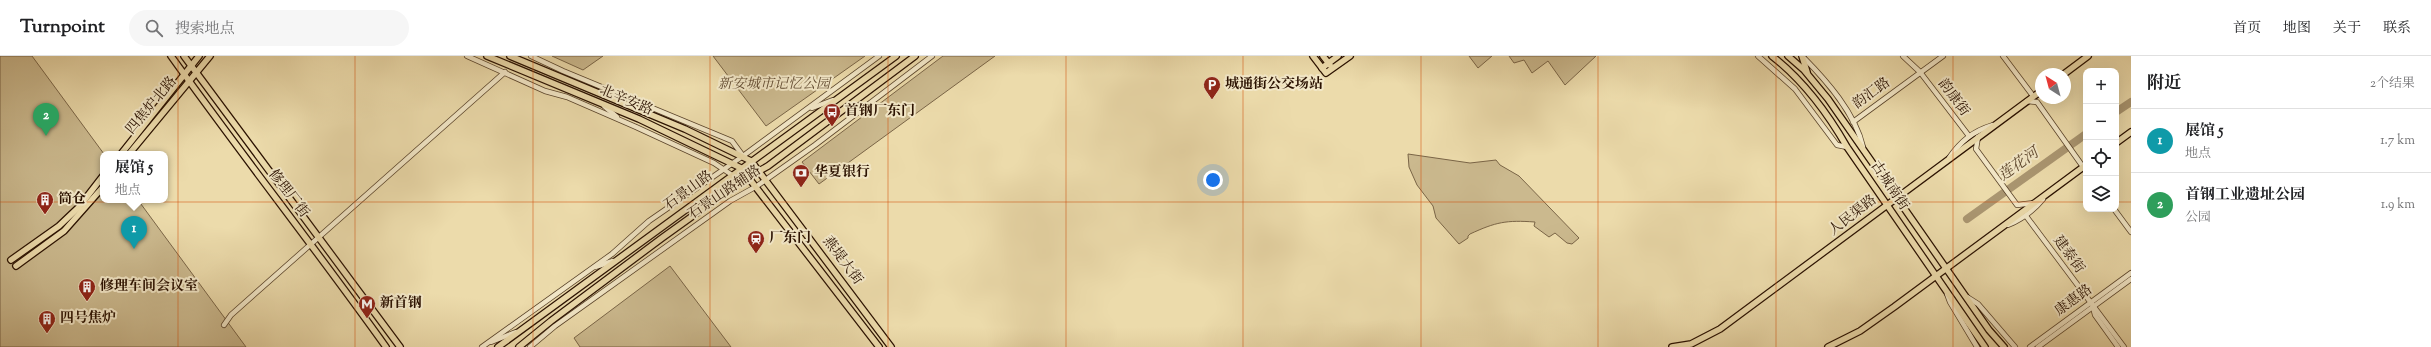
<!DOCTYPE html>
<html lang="zh">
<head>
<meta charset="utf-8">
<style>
	body { margin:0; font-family:"Sorts Mill Goudy","Noto Serif SC",serif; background:#f6f6f6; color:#202124 }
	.controls { position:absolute; right:12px; top:12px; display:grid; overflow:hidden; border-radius:8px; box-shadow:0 4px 16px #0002 }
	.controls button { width:36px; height:36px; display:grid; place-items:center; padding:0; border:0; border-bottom:1px solid #e0e0e0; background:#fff; color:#202124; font:20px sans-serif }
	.compass { position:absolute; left:2035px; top:12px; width:36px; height:36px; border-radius:50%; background:#fff; box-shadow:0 4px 16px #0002; rotate:324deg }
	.you { position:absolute; left:1213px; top:124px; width:14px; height:14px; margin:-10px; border:3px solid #fff; border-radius:50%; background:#1a73e8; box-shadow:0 0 0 6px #1a73e833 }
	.badge { display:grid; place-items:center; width:26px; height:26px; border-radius:50%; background:#8f2418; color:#fff; font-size:13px; font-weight:700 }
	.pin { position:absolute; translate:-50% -33px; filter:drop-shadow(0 1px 2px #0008) }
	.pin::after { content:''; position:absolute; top:21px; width:14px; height:12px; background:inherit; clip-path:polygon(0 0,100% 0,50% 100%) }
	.popup { position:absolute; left:100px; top:95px; width:68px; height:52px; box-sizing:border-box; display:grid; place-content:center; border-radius:8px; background:#fff; filter:drop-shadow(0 1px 3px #0005); font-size:13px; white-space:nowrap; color:#757577 }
	.popup b { font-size:15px; color:#202124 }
	.popup::after { content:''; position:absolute; left:50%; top:100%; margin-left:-8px; border:8px solid transparent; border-top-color:#fff }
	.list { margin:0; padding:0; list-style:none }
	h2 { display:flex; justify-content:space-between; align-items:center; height:52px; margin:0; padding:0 16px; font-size:17px }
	h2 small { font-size:13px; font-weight:400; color:#757577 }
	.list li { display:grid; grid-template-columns:26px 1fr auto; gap:12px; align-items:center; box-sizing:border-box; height:64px; padding:0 16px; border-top:1px solid #e0e0e0 }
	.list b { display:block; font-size:15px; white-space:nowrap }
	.list p { margin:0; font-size:13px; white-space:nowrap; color:#757577 }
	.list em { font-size:13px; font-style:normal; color:#757577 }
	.icon { flex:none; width:22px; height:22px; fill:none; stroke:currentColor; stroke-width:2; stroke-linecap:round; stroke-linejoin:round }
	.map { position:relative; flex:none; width:2131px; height:291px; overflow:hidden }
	header { display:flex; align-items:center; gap:24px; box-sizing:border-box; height:56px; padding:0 20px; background:#fff; border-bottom:1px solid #e0e0e0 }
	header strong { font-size:19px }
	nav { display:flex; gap:22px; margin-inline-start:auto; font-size:14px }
	.search { width:280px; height:36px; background:#f6f6f6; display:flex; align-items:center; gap:10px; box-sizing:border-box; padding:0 14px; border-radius:22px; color:#757577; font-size:15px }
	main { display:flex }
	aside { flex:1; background:#fff }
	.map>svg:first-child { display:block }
	.green { fill:#cbb98e; stroke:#7a6547 }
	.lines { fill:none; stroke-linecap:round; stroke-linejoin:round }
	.river { stroke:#aa9671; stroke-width:8 }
	.minor-casing { stroke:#5a442b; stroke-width:6 }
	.major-casing { stroke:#2a1100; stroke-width:8 }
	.minor { stroke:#f3e8c8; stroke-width:4.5 }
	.major { stroke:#ecdbab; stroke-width:5.5 }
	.grid { fill:none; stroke:#d5520b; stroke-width:1; stroke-opacity:0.55 }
	.labels { text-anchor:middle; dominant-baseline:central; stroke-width:4; stroke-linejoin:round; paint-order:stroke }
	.park-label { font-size:14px; font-style:italic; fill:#624c32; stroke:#f3e8c8 }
	.poi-label { font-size:14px; font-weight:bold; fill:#2a1100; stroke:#f3e8c8; text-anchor:start }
	.street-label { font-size:14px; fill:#2a1100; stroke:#f3e8c8 }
	.water-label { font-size:15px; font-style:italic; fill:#5d462d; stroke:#f3e8c8 }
</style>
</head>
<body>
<header>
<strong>Turnpoint</strong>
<div class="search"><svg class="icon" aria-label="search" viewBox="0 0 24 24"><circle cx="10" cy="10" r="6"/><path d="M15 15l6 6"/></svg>搜索地点</div>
<nav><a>首页</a><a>地图</a><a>关于</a><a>联系</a></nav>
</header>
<main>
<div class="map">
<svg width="2131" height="291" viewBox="0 0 2131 291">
	<rect width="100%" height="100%" fill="#ecdbab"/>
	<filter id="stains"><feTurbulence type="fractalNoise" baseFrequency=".005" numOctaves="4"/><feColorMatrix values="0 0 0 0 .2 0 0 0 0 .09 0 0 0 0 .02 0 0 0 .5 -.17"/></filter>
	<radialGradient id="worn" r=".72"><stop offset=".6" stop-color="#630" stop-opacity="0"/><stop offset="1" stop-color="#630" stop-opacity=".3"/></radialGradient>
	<g class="green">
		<path d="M0 0H32L104 98 103 144H138L246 291H0Z"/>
		<path d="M552 0H603L583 14Z"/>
		<path d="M713 0H865L766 70Z"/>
		<path d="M943 0H995L819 128 802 106Z"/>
		<path d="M1469 0H1492L1478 12Z"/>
		<path d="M1509 0H1596L1565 29 1548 5 1532 17 1524 4 1514 7Z"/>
		<path d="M1408 98 1470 107 1496 104 1500 109 1519 120 1579 182 1572 188 1567 187 1555 177 1549 181 1534 170 1535 166C1506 164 1496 166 1470 178L1468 180V182L1459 188 1436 162 1433 150 1417 129 1409 111Z"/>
		<path d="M670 210 731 291H580L574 282Z"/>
	</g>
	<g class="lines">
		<g class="river">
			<path d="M2116 56 2131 46"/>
			<path d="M1967 163 2086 78"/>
		</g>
		<defs>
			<g id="minor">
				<path d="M467 0 545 35 567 41 636 71 714 107 732 119"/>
				<path d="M531 0 563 15 732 85 743 100"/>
				<path d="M1758 0 1795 33 1837 89 1847 91"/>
				<path d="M1802 0C1827 25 1855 57 1863 91"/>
				<path d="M1903 0 1920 16 1969 80"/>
				<path d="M2003 0 2033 40"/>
				<path d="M2027 45 2037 46 2086 115"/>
				<path d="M604 50 617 61"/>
				<path d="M812 52 833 44"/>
				<path d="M1853 66 1943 0"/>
				<path d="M1978 81 1976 93 2017 149 2034 147"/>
				<path d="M1949 102C1961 85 1973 75 1993 69"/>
				<path d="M2114 153 2131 176"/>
				<path d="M2026 160 2124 291"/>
				<path d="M2008 169C2023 163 2033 155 2043 143"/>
				<path d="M595 211 613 205"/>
				<path d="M1947 238 1950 246 1977 291"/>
				<path d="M1967 241 1978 248 2015 291"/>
				<path d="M2093 251 2095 259 2118 291"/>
				<path d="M224 269 231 259 505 16"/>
				<path d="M491 286 516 276"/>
				<path d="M482 291 612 198 649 165 743 100 879 0"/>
				<path d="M530 291 555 270 730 145 757 130 815 89 932 0"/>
				<path d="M2030 291 2131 217"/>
				<path d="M2038 291 2131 223"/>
			</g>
			<g id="major">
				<path d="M171 0C241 98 316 193 386 291"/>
				<path d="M184 0 400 291"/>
				<path d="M487 0 639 63 741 112 879 291"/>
				<path d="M510 0 685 73 751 105 891 291"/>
				<path d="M1313 0 1326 17 1350 0"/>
				<path d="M1323 0 1330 9"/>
				<path d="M1772 0C1804 25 1827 56 1847 91L1985 291"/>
				<path d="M1788 0 1804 14 1828 43 1989 274 2004 291"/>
				<path d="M1802 0 1807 16"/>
				<path d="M1322 12 1338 0"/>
				<path d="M2064 18 2088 0"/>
				<path d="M2116 87 2131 76"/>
				<path d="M121 98 199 0"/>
				<path d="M129 98 210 0"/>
				<path d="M11 204 59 170 79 151 103 120"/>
				<path d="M16 210 64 175 103 131"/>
				<path d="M498 291 896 0"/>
				<path d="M519 291 551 265 662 182 740 126 768 110 915 0"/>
				<path d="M1672 291 1691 288 1720 273 2041 35"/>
				<path d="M1828 291 1860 275 1894 251 2086 109"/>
			</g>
		</defs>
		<use href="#minor" class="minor-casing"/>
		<use href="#major" class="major-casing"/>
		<use href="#minor" class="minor"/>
		<use href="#major" class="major"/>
	</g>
	<path class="grid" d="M178 0V291M355 0V291M533 0V291M710 0V291M888 0V291M1066 0V291M1243 0V291M1421 0V291M1598 0V291M1776 0V291M1953 0V291M0 146H2086M2116 146H2131"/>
	<defs>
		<symbol id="parking-pin" viewBox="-11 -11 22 30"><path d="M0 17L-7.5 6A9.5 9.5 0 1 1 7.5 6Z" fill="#8f2418" stroke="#f3e8c8"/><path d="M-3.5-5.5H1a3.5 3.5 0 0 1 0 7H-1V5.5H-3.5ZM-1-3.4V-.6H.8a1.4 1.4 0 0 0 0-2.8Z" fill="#fff"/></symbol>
		<symbol id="bus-pin" viewBox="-11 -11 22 30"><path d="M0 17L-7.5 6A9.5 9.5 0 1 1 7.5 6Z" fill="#8f2418" stroke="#f3e8c8"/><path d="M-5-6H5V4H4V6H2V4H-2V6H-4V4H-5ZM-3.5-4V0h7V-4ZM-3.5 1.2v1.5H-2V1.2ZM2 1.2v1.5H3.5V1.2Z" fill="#fff"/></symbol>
		<symbol id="bank-pin" viewBox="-11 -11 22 30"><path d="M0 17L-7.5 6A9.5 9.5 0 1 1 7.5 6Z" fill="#8f2418" stroke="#f3e8c8"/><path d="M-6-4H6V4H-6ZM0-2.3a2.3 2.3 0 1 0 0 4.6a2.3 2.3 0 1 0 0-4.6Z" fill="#fff"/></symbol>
		<symbol id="building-pin" viewBox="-11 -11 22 30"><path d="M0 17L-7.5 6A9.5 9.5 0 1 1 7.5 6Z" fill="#8f2418" stroke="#f3e8c8"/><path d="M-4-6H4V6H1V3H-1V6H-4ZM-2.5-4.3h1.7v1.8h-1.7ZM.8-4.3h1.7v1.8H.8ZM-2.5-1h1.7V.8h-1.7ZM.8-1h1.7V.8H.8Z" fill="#fff"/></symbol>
		<symbol id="station-pin" viewBox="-11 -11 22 30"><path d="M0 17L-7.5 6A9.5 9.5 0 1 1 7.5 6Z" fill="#8f2418" stroke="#f3e8c8"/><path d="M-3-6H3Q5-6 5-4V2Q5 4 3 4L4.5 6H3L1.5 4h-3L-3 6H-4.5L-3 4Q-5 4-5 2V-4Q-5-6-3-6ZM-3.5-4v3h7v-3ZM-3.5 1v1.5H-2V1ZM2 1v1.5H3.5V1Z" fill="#fff"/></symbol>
		<symbol id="metro-pin" viewBox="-11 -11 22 30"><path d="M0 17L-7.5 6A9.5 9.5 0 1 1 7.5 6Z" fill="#8f2418" stroke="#f3e8c8"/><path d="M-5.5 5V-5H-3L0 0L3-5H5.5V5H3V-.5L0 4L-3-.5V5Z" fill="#fff"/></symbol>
	</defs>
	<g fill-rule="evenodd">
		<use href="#parking-pin" x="1202" y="19" width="20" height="27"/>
		<use href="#bus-pin" x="822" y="46" width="20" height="27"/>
		<use href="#bank-pin" x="791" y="107" width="20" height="27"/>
		<use href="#building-pin" x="35" y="134" width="20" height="27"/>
		<use href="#station-pin" x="746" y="173" width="20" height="27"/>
		<use href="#building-pin" x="77" y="221" width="20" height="27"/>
		<use href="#metro-pin" x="357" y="238" width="20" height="27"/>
		<use href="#building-pin" x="37" y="253" width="20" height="27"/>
	</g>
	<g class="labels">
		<g class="park-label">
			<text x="774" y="29">新安城市记忆公园</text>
		</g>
		<g class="poi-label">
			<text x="1225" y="29">城通街公交场站</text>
			<text x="845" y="56">首钢厂东门</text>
			<text x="814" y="117">华夏银行</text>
			<text x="58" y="144">筒仓</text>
			<text x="769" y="183">厂东门</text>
			<text x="100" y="231">修理车间会议室</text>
			<text x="380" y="248">新首钢</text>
			<text x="60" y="263">四号焦炉</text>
		</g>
		<g class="street-label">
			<text transform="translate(1872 38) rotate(-36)">韵汇路</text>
			<text transform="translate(1953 42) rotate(53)">韵康街</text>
			<text transform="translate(626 45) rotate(23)">北辛安路</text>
			<text transform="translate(152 50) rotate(-50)">四焦炉北路</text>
			<text transform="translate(1889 130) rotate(56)">古城南街</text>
			<text transform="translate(689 135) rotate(-36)">石景山路</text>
			<text transform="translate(725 137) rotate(-34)">石景山路辅路</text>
			<text transform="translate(288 138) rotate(52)">修理厂街</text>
			<text transform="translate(1853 160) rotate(-38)">人民渠路</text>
			<text transform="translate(2068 199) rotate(54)">建泰街</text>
			<text transform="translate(842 205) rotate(53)">燕堤大街</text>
			<text transform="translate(2074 245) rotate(-36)">康惠路</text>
		</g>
		<g class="water-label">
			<text transform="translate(2019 109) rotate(-36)">莲花河</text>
		</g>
	</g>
	<rect width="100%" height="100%" filter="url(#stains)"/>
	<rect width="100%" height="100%" fill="url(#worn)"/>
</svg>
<div class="controls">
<button>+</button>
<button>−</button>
<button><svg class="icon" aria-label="locate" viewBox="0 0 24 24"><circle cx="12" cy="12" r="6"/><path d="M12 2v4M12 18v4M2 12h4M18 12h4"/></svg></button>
<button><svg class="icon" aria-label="layers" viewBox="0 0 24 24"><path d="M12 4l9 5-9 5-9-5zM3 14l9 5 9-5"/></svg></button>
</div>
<svg class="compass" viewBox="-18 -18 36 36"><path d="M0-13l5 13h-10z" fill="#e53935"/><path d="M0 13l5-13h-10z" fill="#757577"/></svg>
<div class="you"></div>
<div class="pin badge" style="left:134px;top:193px;background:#0f9aa8">1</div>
<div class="popup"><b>展馆 5</b>地点</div>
<div class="pin badge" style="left:46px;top:80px;background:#2e9e5b">2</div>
</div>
<aside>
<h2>附近<small>2个结果</small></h2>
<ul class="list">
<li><span class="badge" style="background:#0f9aa8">1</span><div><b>展馆 5</b><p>地点</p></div><em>1.7 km</em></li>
<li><span class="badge" style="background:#2e9e5b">2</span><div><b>首钢工业遗址公园</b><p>公园</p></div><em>1.9 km</em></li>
</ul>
</aside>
</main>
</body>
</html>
